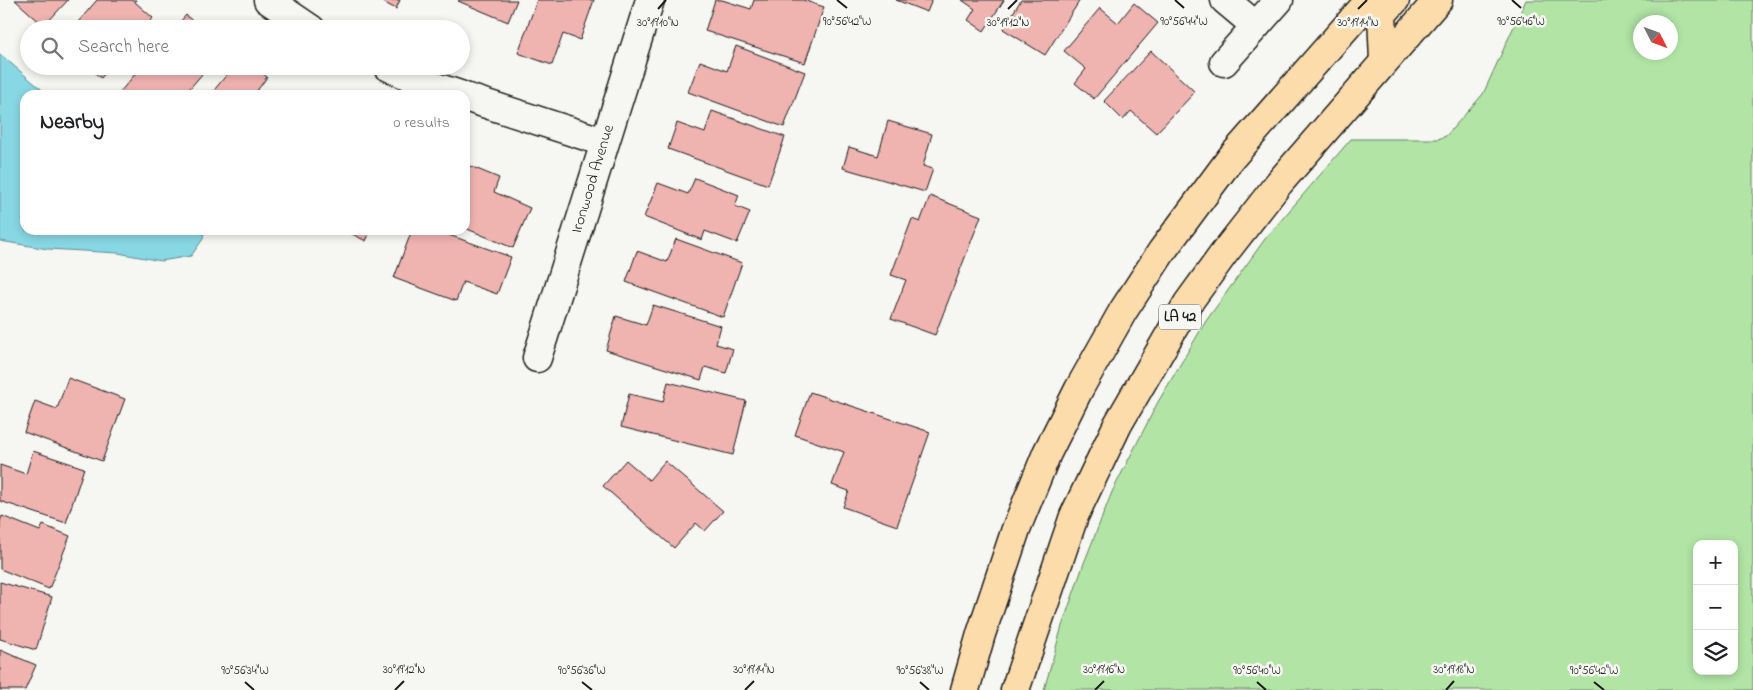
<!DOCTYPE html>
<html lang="en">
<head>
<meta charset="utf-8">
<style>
	body { margin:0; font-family:"Indie Flower",sans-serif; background:#f6f6f6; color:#202124 }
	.controls { position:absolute; right:15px; bottom:15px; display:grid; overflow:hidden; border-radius:10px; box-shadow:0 2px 8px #0003 }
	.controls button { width:45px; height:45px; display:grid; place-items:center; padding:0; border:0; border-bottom:1px solid #e0e0e0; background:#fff; color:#202124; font:25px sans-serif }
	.compass { position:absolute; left:1633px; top:15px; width:45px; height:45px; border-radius:50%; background:#fff; box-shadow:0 2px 8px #0003; rotate:132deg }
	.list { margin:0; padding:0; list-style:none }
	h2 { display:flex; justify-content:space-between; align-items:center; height:65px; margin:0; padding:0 20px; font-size:21px }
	h2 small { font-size:16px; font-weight:400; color:#757577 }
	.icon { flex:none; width:28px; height:28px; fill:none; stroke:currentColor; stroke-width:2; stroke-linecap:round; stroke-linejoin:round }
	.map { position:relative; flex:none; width:1753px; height:690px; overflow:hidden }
	.search { position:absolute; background:#fff; box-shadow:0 2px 8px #0003; left:20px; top:20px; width:450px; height:55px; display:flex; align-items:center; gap:12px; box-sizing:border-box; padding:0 18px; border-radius:28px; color:#757577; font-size:19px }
	.panel { position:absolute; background:#fff; box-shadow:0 2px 8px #0003; left:20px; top:90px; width:450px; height:145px; border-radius:15px }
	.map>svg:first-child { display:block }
	.green { fill:#b1e4a5; stroke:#668060; fill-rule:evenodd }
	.water { fill:#88d7e4; stroke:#5d8c94 }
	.building { fill:#efb3b0; stroke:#1c1c1c }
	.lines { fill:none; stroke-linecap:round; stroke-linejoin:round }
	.minor-casing { stroke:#1c1c1c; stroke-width:31 }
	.primary-casing { stroke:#1c1c1c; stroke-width:31 }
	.minor { stroke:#f6f6f2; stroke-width:28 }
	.primary { stroke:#fddcac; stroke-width:28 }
	.ticks { fill:none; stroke:#1c1c1c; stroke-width:2 }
	.labels { text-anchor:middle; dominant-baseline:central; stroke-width:5; stroke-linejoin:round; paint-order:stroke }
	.shield { fill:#f6f6f2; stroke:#5d5d5c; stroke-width:1 }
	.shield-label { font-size:15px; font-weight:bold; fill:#1c1c1c }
	.street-label { font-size:16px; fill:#1c1c1c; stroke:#f6f6f2 }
	.ticks-label { font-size:12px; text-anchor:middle; fill:#1c1c1c; stroke:#f6f6f2; stroke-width:5; stroke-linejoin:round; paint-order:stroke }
</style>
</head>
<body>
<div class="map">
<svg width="1753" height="690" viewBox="0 0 1753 690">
	<rect width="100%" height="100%" fill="#f6f6f2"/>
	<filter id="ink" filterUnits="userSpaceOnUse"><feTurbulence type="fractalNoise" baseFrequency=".02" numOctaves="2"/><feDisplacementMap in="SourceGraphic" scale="10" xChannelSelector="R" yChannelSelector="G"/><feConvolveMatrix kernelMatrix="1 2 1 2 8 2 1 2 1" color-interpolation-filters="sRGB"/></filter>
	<g filter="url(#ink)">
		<path class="green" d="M1526 0H1753V690H1044L1062 626 1084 563 1112 492 1158 402 1206 321 1265 239 1351 139H1438L1446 136 1483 94ZM1640 22H1670V52H1640ZM1697 544H1734V671H1697Z"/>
		<path class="water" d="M0 54 48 95H25V230H204L203 239 191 256 161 261 118 253 48 249 0 241Z"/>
		<g class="building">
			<path d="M15 0H68L44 26Z"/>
			<path d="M97 0H136L135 2 153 18 144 29H72Z"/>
			<path d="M379 0H400L396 9Z"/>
			<path d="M459 0H517L508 22 458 1Z"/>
			<path d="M537 0H594L580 40 563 34 552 65 518 53Z"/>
			<path d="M715 0H722L751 9 754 0H803L824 7 805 63 705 31Z"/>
			<path d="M896 0H932L927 12Z"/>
			<path d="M962 0H1004L984 31 968 20 975 9Z"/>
			<path d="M1021 0H1080L1045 55 1003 29Z"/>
			<path d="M1134 3 1158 23 1094 99 1075 83 1086 69 1064 51 1100 8 1118 23Z"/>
			<path d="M186 15 201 29H174Z"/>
			<path d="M736 46 805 72 784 127 688 92 700 61 727 71Z"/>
			<path d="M1151 51 1195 92 1156 133 1131 111 1123 120 1104 101Z"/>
			<path d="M87 66H111L101 78Z"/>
			<path d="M142 66H209L184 95H124L120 92Z"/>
			<path d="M234 66H254L267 77 254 95H210Z"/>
			<path d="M712 111 785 137 768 185 668 149 677 123 705 133Z"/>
			<path d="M888 121 932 134 923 166 933 169 925 192 843 168 849 147 878 156Z"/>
			<path d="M465 164 499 178 494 192 530 208 513 248 465 228Z"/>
			<path d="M695 178 739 195 735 206 750 212 737 243 705 231 702 240 644 217 658 183 688 194Z"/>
			<path d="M930 196 981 216 935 335 891 319 906 280 891 275 912 219 920 222Z"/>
			<path d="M344 230H371L366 241Z"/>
			<path d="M412 230H435L511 257 497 294 463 282 456 301 394 278Z"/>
			<path d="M676 239 742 263 723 317 626 282 637 251 667 262Z"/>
			<path d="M653 305 721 326 716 344 733 349 726 373 705 367 701 380 606 350 616 316 646 325Z"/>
			<path d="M68 378 125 399 102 461 24 432 35 401 57 409Z"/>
			<path d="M668 382 746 401 733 455 621 427 629 394 663 402Z"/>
			<path d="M810 392 930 432 897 526 843 507 849 491 832 485 844 452 795 435Z"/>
			<path d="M33 451 84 468 66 523 0 501V465L26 474Z"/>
			<path d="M626 460 649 480 665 461 723 511 705 531 696 523 674 548 603 486Z"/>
			<path d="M2 516 40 531 43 525 70 536 49 589 0 569V522Z"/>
			<path d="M0 582 52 597 36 650 0 639Z"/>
			<path d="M0 650 36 665 25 690H0Z"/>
		</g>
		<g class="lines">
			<defs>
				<g id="minor">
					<path d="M268 0 311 29"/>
					<path d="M1225 0 1256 26"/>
					<path d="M1224 62 1279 0"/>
					<path d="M387 66 424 83 460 95"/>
					<path d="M465 97 604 142"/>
					<path d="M537 358 650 0"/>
				</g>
				<g id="primary">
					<path d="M1384 61 1382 14 1395 0"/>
					<path d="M965 690 981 634 1016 529 1047 453 1079 389 1123 311 1162 251 1231 158 1370 0"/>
					<path d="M1015 690 1074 516 1118 424 1188 303 1225 252 1279 183 1438 0"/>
				</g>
			</defs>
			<use href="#minor" class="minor-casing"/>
			<use href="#primary" class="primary-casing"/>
			<use href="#minor" class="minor"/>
			<use href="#primary" class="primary"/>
		</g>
	</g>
	<path class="ticks" d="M837 0 847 8M1175 0 1184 8M1512 0 1521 8M658 9 666 0M1008 9 1017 0M1358 9 1367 0M245 682 254 690M582 682 592 690M920 682 929 690M1257 682 1266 690M1594 682 1604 690M395 690 404 681M745 690 754 681M1095 690 1104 681M1446 690 1454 681"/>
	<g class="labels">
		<rect class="shield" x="1159" y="304.5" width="42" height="25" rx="4"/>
		<g class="shield-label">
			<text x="1180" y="317">LA 42</text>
		</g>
		<g class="street-label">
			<text transform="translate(593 179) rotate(-73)">Ironwood Avenue</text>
		</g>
	</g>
	<g class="ticks-label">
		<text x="1521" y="25">90°56'46"W</text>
		<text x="847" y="25">90°56'42"W</text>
		<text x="1184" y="25">90°56'44"W</text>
		<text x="1358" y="26">30°19'14"N</text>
		<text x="658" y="26">30°19'10"N</text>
		<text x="1008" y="26">30°19'12"N</text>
		<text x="404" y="673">30°19'12"N</text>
		<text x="754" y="673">30°19'14"N</text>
		<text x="1104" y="673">30°19'16"N</text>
		<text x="1454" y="673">30°19'18"N</text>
		<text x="245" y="674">90°56'34"W</text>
		<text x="582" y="674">90°56'36"W</text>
		<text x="920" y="674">90°56'38"W</text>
		<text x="1257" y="674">90°56'40"W</text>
		<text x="1594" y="674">90°56'42"W</text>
	</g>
</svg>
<div class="controls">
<button>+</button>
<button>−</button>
<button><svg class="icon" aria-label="layers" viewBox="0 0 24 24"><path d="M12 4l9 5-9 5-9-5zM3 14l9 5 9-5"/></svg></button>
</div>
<svg class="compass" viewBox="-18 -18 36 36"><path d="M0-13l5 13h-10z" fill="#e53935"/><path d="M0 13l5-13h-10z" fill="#757577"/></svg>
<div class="search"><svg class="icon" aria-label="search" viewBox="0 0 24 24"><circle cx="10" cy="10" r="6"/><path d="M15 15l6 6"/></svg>Search here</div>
<section class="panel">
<h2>Nearby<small>0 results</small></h2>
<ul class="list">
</ul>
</section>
</div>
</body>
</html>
